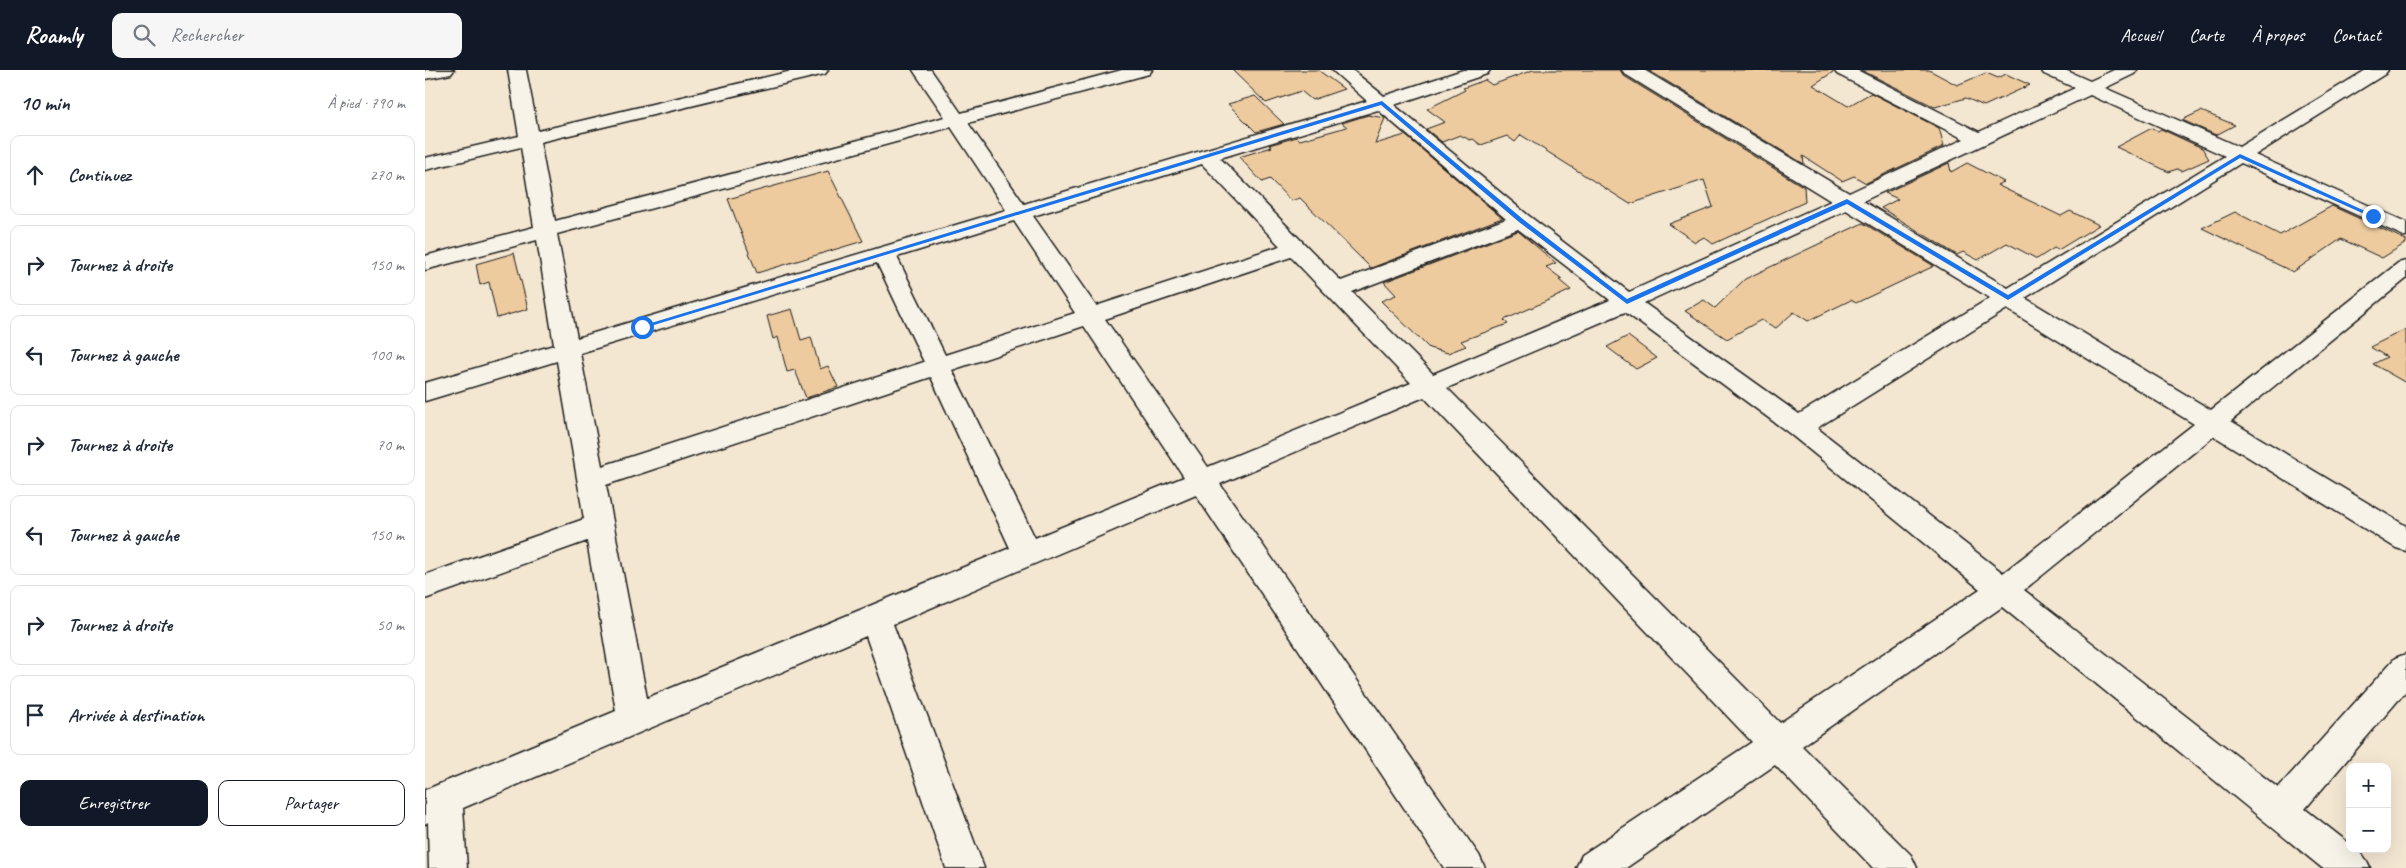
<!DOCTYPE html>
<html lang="fr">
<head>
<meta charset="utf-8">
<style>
	body { margin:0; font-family:Caveat,sans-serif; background:#f6f6f7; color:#1f2937 }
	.controls { position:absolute; right:15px; bottom:15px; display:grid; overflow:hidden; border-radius:10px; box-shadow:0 5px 20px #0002 }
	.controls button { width:45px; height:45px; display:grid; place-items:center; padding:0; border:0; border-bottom:1px solid #e0e1e3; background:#fff; color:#1f2937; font:25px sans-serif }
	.stop { position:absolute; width:15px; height:15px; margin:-11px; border:4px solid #1a73e8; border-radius:50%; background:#fff }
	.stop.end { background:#1a73e8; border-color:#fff; box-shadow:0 1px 5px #0008 }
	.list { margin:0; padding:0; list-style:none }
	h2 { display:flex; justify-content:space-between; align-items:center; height:65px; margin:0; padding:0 20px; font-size:21px }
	h2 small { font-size:16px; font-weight:400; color:#747a83 }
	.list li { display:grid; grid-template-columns:32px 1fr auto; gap:15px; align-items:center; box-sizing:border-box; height:80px; margin:0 10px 10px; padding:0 10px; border:1px solid #e0e1e3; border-radius:10px }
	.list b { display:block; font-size:19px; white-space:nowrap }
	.list em { font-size:16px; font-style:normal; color:#747a83 }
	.actions { display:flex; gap:10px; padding:15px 20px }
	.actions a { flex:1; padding:11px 0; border:1px solid #111827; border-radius:10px; text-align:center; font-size:18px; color:#111827 }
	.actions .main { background:#111827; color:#fff }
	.icon { flex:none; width:28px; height:28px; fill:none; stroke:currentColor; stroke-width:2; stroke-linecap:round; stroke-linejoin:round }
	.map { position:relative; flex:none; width:1981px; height:798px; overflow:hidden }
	header { display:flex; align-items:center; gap:30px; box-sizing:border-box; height:70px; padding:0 25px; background:#111827; color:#fff }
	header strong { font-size:24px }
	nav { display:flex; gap:28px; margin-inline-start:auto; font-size:18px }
	.search { width:350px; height:45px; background:#f6f6f7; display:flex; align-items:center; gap:12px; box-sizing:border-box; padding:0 18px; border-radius:10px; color:#747a83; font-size:19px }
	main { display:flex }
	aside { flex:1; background:#fff }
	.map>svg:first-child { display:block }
	.building { fill:#eecb9f; stroke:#1c1c1c }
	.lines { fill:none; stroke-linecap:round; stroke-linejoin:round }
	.minor-casing { stroke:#1c1c1c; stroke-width:3 }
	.minor { fill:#f7f3e8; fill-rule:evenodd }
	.route { fill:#1a73e8 }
</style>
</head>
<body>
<header>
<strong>Roamly</strong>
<div class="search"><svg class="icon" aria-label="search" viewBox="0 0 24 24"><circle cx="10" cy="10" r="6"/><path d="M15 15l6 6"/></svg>Rechercher</div>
<nav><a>Accueil</a><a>Carte</a><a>À propos</a><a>Contact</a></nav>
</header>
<main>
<aside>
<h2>10 min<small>À pied · 790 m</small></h2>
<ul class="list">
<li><svg class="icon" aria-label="ahead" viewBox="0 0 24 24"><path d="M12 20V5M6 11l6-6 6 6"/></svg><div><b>Continuez</b></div><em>270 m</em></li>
<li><svg class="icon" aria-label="right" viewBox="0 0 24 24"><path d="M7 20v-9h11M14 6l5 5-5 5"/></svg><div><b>Tournez à droite</b></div><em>150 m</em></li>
<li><svg class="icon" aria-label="left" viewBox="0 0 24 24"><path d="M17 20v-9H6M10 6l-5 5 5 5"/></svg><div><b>Tournez à gauche</b></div><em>100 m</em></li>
<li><svg class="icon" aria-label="right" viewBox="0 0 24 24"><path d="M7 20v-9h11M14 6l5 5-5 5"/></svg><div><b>Tournez à droite</b></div><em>70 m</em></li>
<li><svg class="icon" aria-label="left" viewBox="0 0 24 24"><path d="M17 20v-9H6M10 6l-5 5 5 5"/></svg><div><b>Tournez à gauche</b></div><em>150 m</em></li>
<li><svg class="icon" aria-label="right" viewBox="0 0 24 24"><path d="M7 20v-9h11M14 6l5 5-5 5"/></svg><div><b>Tournez à droite</b></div><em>50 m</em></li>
<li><svg class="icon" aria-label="arrive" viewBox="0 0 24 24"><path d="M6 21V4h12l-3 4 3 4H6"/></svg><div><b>Arrivée à destination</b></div></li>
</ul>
<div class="actions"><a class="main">Enregistrer</a><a>Partager</a></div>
</aside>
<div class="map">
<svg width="1981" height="798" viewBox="0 0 1981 798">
	<rect width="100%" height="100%" fill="#f4e7d2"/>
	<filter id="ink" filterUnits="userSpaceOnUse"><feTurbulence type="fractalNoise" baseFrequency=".02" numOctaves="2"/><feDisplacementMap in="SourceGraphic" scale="10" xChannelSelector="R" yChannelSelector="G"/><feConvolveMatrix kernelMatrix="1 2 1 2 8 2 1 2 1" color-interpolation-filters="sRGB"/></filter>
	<g filter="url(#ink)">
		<g class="building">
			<path d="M807 0H893L919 19 887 30 876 21 841 33Z"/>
			<path d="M1108 0H1195L1199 6 1379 117 1380 132 1288 174 1279 167 1270 172 1244 154 1288 137 1279 110 1205 134 1096 65 1090 72 1082 66 1056 75 1048 69 1045 70 1035 65 1017 72 1001 59 1020 52 1002 39 1040 20 1038 18 1060 10 1067 15Z"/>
			<path d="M1223 0H1407L1408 2 1388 15 1423 36 1446 23 1514 58 1519 76 1441 113 1429 106 1417 111 1378 86 1379 94Z"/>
			<path d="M1436 0H1504L1532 15 1561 3 1573 8 1581 4 1605 15 1559 36 1541 28 1510 37Z"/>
			<path d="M830 26 859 54 831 62 803 34Z"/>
			<path d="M1776 41 1810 55 1791 65 1757 50Z"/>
			<path d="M943 45 960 48 950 74 980 65 1077 148 946 198 875 128 866 131 845 109 837 112 814 87 847 77 844 75 872 67 875 70 922 57 917 53Z"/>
			<path d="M1727 58 1733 61 1736 59 1777 78 1784 89 1757 101 1752 99 1744 102 1691 77Z"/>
			<path d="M1524 93 1526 102 1542 93 1579 112 1572 115 1636 146 1645 141 1674 155 1633 180 1629 178 1612 189 1582 173 1553 190 1538 182 1532 185 1456 138 1473 129 1460 123Z"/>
			<path d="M403 101 438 171 332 203 303 129Z"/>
			<path d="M1907 136 1981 170V173L1957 188 1916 169 1868 202 1777 158 1810 142 1855 165Z"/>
			<path d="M1438 153 1509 196 1431 233 1426 230 1383 251 1369 242 1351 258 1336 250 1302 269 1260 241 1279 230 1290 238 1320 209Z"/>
			<path d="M1093 161 1131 193 1121 197 1137 209 1134 210 1146 220 1079 250 1083 254 1036 271 1041 276 1023 283 1004 278 956 231 971 225 959 212Z"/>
			<path d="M89 183 103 239 72 248 64 212 55 215 51 194Z"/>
			<path d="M367 239 376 270 386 267 395 299 403 296 413 317 381 328 370 300 362 302 353 267 348 269 342 246Z"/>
			<path d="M1981 259V313L1948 294 1962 287 1945 277Z"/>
			<path d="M1203 266 1232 288 1211 299 1182 277Z"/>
		</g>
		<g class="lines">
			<defs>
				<g id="minor">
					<path d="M0 0H29L26 4 0 9Z"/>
					<path d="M83 0H101L113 61 371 0H403L400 4 115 72 130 151 520 47 488 0H506L536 43 697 0H727L724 4 543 53 599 134 942 31 907 0H927L959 26 1038 0H1065L1062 4 969 35 1104 146 1204 222 1406 131 1200 4 1197 0H1219L1424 123 1539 69 1412 4 1409 0H1432L1554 62 1650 18 1619 4 1616 0H1640L1665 11 1689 0H1712L1709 4 1680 18 1814 77 1941 0H1963L1960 4 1830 85 1981 152V167L1816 93 1600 228 1786 340 1973 193 1981 191V209L1806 351 1981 456V481L1971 478 1789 366 1599 520 1853 718 1970 588 1981 584V621L1880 739 1925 774V779C1937 779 1940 788 1945 798H1897L1577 537 1377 676 1486 785 1492 798H1448L1350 695 1201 798H1151L1157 785 1327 672 999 327 795 414 1054 785 1060 798H1019L771 425 468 554 559 798H521L441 566 38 738 42 798H4L3 752 0 754V720L191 641 162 471 0 529V505L159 449 132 291 0 331V313L129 275 112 170 0 200V186L109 157 96 77 0 100V88L94 66ZM1665 25 1800 86 1583 218 1438 131ZM953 40 1081 149 916 211 795 88ZM526 57 581 140 152 268 132 164ZM777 94 855 176 671 236 608 146ZM1421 140 1565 228 1374 344 1219 233ZM589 151 650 243 520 285 472 187ZM1093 159 1185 230 1008 304 927 222ZM866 187 986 313 783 397 680 249ZM452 193 499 292 177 396 155 283ZM1582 239 1769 354 1578 503 1392 358ZM1200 242 1364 363 1555 519 1355 653 1022 318ZM659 256 759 407 610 468 527 300ZM506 307 585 478 222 628 181 415Z"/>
				</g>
			</defs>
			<use href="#minor" class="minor-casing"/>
			<use href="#minor" class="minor"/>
		</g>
	</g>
	<path class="route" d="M957 31 1099 150 1202 229 1422 129 1583 225 1815 84 1951 146 1946 147 1815 88 1583 230 1422 134 1202 234 1094 152 956 35 219 258 213 257Z"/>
</svg>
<div class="controls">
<button>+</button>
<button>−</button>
</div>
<div class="stop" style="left:217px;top:257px"></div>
<div class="stop end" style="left:1948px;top:146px"></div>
</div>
</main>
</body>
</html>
